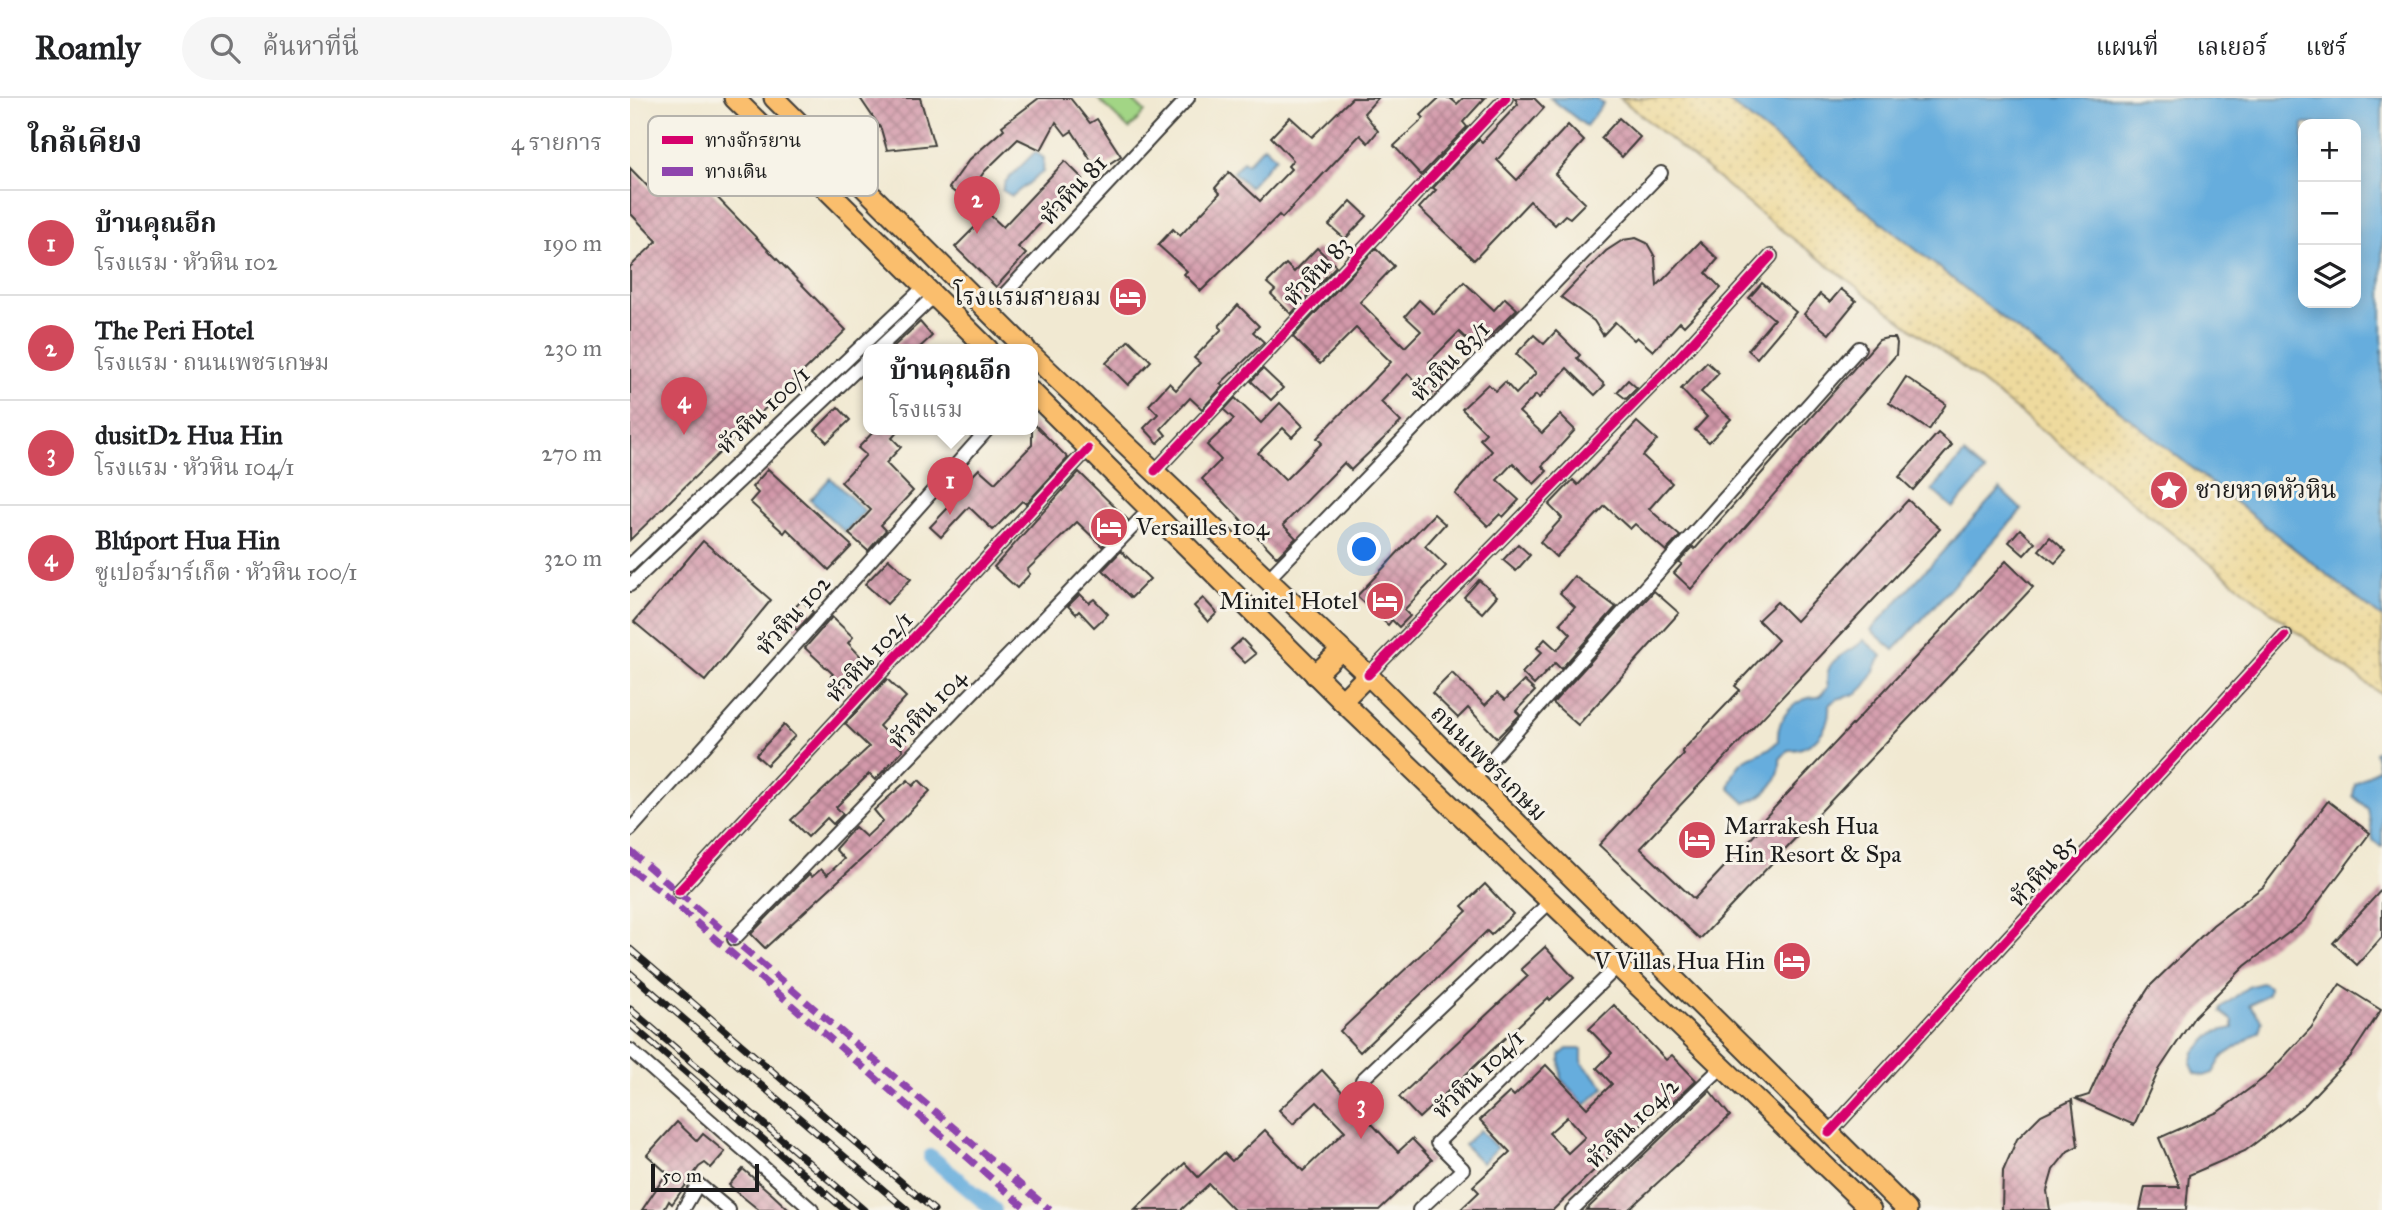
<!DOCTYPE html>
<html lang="th">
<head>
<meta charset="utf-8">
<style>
	body { margin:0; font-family:"IM FELL Great Primer","Noto Serif Thai",serif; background:#f6f6f6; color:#202124 }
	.controls { position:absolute; right:21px; top:21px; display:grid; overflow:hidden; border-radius:14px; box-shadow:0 4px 18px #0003 }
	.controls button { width:63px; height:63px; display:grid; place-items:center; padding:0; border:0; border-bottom:2px solid #e0e0e0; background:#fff; color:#202124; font:35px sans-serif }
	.scale { position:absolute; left:21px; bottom:18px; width:108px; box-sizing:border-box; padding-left:7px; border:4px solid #1c1c1c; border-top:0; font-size:19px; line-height:24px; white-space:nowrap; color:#1c1c1c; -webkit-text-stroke:5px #f7f3e8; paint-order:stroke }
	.you { position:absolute; left:735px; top:452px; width:24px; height:24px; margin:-18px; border:5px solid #fff; border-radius:50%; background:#1a73e8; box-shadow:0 0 0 10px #1a73e833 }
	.badge { display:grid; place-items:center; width:46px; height:46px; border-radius:50%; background:#d1495b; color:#fff; font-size:23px; font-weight:700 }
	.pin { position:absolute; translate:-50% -58px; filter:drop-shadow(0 2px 4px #0008) }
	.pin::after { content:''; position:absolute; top:37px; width:24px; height:21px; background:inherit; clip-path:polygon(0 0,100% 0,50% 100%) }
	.popup { position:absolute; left:233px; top:246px; width:175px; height:91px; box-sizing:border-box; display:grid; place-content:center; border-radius:14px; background:#fff; filter:drop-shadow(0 2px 5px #0005); font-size:23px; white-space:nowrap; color:#757577 }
	.popup b { font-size:26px; color:#202124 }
	.popup::after { content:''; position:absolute; left:50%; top:100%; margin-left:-14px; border:14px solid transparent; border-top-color:#fff }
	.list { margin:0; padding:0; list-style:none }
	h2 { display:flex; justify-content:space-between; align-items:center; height:91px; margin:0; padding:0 28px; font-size:30px }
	h2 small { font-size:23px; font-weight:400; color:#757577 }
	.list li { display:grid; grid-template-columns:46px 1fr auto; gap:21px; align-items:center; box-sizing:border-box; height:105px; padding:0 28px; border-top:2px solid #e0e0e0 }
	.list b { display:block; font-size:26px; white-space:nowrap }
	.list p { margin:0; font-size:23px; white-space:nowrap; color:#757577 }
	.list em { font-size:23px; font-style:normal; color:#757577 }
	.icon { flex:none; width:38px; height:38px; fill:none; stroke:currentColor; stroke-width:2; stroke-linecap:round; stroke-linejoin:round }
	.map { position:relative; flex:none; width:1752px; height:1112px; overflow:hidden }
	header { display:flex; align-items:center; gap:42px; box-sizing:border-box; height:98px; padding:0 35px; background:#fff; border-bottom:2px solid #e0e0e0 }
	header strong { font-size:33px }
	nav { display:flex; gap:38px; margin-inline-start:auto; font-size:24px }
	.search { width:490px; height:63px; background:#f6f6f6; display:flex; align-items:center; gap:18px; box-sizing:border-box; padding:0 24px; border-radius:38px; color:#757577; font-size:26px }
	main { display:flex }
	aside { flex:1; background:#fff }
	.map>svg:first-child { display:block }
	.sand { fill:url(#sand-dots); stroke:#857b5d; stroke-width:2 }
	.green { fill:#a2d585; stroke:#5f7850; stroke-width:2 }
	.water { fill:#66addd; stroke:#41647c; stroke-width:2; fill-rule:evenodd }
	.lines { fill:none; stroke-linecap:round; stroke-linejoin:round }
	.canal { stroke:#66addd; stroke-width:16 }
	.building { fill:url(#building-cross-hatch); fill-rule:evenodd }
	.minor-casing { stroke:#3c3b37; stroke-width:16 }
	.primary-casing { stroke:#3c3b37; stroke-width:23 }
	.minor { stroke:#fff; stroke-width:12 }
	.primary { stroke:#fabe6d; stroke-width:19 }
	.rail-casing { stroke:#1c1c1c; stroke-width:7 }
	.rail { stroke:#f7f3e8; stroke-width:4.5; stroke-dasharray:13; stroke-linecap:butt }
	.quiet { stroke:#8e44ad; stroke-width:7; stroke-dasharray:14 7; stroke-linecap:butt }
	.cycleway-casing { stroke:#f7f3e8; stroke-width:13 }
	.cycleway { stroke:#d6006c; stroke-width:9 }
	.labels { text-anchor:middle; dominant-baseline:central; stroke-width:6; stroke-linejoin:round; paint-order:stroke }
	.street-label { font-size:24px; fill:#1c1c1c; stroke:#f7f3e8 }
	.poi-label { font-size:24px; fill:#1c1c1c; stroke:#f7f3e8; text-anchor:end }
	.key { fill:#f7f3e8; stroke:#b5b2ab; stroke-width:2 }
	.key-label { font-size:19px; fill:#1c1c1c }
</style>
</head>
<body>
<header>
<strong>Roamly</strong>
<div class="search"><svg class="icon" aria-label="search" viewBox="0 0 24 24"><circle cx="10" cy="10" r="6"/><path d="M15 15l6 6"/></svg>ค้นหาที่นี่</div>
<nav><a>แผนที่</a><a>เลเยอร์</a><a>แชร์</a></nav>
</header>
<main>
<aside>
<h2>ใกล้เคียง<small>4 รายการ</small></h2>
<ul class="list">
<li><span class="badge">1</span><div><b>บ้านคุณอีก</b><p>โรงแรม · หัวหิน 102</p></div><em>190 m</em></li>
<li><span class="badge">2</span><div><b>The Peri Hotel</b><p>โรงแรม · ถนนเพชรเกษม</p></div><em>230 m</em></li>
<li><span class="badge">3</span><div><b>dusitD2 Hua Hin</b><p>โรงแรม · หัวหิน 104/1</p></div><em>270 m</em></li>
<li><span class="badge">4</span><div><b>Blúport Hua Hin</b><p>ซูเปอร์มาร์เก็ต · หัวหิน 100/1</p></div><em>320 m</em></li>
</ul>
</aside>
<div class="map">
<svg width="1752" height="1112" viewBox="0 0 1752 1112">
	<defs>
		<pattern id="sand-dots" width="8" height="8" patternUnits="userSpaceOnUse" patternTransform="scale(1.75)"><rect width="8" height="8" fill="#eeda9e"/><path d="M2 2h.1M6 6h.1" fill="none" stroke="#ccba88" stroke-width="1.8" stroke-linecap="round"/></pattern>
		<pattern id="building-cross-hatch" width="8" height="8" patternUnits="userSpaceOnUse" patternTransform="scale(1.75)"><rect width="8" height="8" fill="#d399aa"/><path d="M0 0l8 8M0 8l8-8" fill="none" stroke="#aa7c8a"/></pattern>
	</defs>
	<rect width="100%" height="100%" fill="#f7f3e8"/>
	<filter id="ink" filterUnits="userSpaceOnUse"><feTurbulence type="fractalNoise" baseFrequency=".0143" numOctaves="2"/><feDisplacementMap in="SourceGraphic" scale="14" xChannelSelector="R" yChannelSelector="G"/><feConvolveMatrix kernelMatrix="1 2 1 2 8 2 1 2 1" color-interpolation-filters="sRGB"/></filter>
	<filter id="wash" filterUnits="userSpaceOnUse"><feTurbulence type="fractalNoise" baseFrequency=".00686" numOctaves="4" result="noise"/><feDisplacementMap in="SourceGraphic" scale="28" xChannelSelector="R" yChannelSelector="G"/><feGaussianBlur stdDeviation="1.57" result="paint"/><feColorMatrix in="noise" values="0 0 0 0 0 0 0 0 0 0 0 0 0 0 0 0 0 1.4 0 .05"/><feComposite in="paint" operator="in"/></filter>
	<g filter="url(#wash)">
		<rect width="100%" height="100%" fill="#f1e9d2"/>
		<path class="sand" d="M990 0H1094L1752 520V597L1658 527 1326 264 1141 124Z"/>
		<path class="green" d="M467 0H500L515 14 499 31Z"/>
		<g class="water">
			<path d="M920 0H965L973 6 956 28Z"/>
			<path d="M1094 0H1752V520ZM1673 26H1726V205H1673Z"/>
			<path d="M634 48 646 59 619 89 603 74 613 63 617 66Z"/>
			<path d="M405 54 414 60 413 74 382 98 372 92 375 84Z"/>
			<path d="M1334 356 1355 374 1323 410 1302 392Z"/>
			<path d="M200 380 235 413 215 434 180 402Z"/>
			<path d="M1370 391 1392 412 1264 552 1241 532Z"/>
			<path d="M1234 542 1252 558C1243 569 1243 583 1230 593 1218 602 1210 596 1199 607 1201 631 1182 653 1158 652L1150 661C1152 683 1135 699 1115 705L1099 690C1109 649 1129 664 1148 643 1146 619 1166 598 1189 599L1198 589C1192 557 1219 558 1234 542Z"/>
			<path d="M1752 649V749H1751L1743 742 1738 711 1723 698 1725 686 1749 670 1745 654Z"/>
			<path d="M1632 885 1639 889 1638 896 1620 907 1632 923 1629 934 1593 958 1583 975 1574 978 1565 975 1561 966 1564 954 1585 934 1603 930V923L1591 914 1592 909 1618 889Z"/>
			<path d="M937 951H952V965L975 989 955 1007 931 981 930 957Z"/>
			<path d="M850 1032 867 1050 852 1065 834 1047Z"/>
		</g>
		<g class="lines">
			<path class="canal" d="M301 1059 364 1112"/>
		</g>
		<g id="blocks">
			<g class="building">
				<path d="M230 0H290L304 47 257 52 251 31Z"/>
				<path d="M409 0H440L460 25 467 21 491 58 468 73 442 33 436 37 426 24 411 52 388 41 354 74 335 102 319 90 339 62 374 31 372 28Z"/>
				<path d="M722 0H748L734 15 748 33 738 45 730 37 652 120 649 117 571 193 554 176 557 173 528 147 543 131 550 138 590 95 585 90 599 74 630 103 661 71 658 68 663 62 641 39 660 19 682 39Z"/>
				<path d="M809 0H820L827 6 833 0H855L833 24 837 29 791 77 764 48 794 20 791 17Z"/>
				<path d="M885 0H904L914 10 867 62 887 82 938 27 954 43 925 76 955 105 940 120 935 117 925 127 900 103 844 162 789 110 806 92 803 90 849 41 852 44 888 6Z"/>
				<path d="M989 20 1010 39 992 59 971 40Z"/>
				<path d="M75 50 97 72 78 90 216 232 0 442V169L27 143 0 115V70L26 97Z"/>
				<path d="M435 63 453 81 388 149 396 156 366 189 325 149 349 125 336 112 345 103 373 129Z"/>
				<path d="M721 103 737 118 715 141 699 127Z"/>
				<path d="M1006 140 1017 145 1025 159 1027 188 1070 144 1088 161 1076 175 1091 190 1054 228 1050 224 1023 253 1007 239 1004 242 985 224 973 237 964 223 931 199 976 153 993 142Z"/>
				<path d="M687 150 706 168 661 216 641 196 645 192 637 185 656 166 664 174Z"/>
				<path d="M746 150 764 168 730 204 775 249 791 233 775 218 789 202 804 216 834 184 864 212 875 200 887 211 847 251 829 234 799 264 817 281 800 298 778 276 751 304 771 324 721 372 714 365 653 427 666 440 647 459 572 381 591 362 577 347 604 321 594 312 605 300 631 325 650 305 673 328 662 339 653 330 628 355 655 382 692 345 687 340 761 264 726 230 690 266 663 239Z"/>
				<path d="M1132 185 1166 214 1127 260 1118 252 1144 221 1119 200Z"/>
				<path d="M1211 191 1226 203 1199 236 1174 216 1190 196 1200 204Z"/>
				<path d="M608 207 629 228 623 234 634 244 590 286 593 288 572 311 560 300 531 331 536 337 528 345 514 330 528 316 519 307 539 285 546 292 570 265 564 260 592 231 589 228Z"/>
				<path d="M290 224 302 238 288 251H261Z"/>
				<path d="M926 233 950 257 947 260 975 287 965 297 937 270 909 300 906 297 889 314 912 335 930 317 945 332 912 368 917 373 904 386 883 365 867 382 889 402 873 419 870 416 858 428 825 396 862 353 850 341 856 335 832 311 858 286 866 293 875 284 886 296 906 275 886 256 904 237 914 246Z"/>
				<path d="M1257 240H1265L1267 245 1266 257 1061 491 1044 475 1052 466 1049 464 1063 449 1065 451 1249 242Z"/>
				<path d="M499 242 521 263 498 287 476 265Z"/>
				<path d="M1077 264 1089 275 1071 294 1101 321 1079 344 1065 332 1077 319 1051 291Z"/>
				<path d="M633 271 653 290 641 302 621 283Z"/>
				<path d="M1276 279 1316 306 1299 332 1259 305Z"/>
				<path d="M998 282 1007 290 996 301 987 294Z"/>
				<path d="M208 309 220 322 197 344 185 332Z"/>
				<path d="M402 324 438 360 396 406 392 403 363 432 339 409 311 439 300 429 332 395 329 392 349 371 365 385 402 347Z"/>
				<path d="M1007 324 1027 342 1013 358 1042 385 1019 411 1050 438 1036 453 1005 426 1000 431 975 408 926 459 910 444 932 420 919 407 943 382 948 387Z"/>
				<path d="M246 331H270L262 340 271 349 256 365 283 393 251 427 256 432 238 453 219 436 241 412 211 384 236 357 228 350Z"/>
				<path d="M1308 335 1322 347 1283 392 1269 379Z"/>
				<path d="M138 371 222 448 199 472 157 431 154 435 120 404 128 395 122 389Z"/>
				<path d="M449 374 498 422 472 448 447 424 397 472 400 476 387 490 364 469Z"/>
				<path d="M1278 402 1310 431 1010 750 1064 801 1132 729 1129 726 1376 463 1403 489 1070 841 969 747 1054 656 1052 653 1110 592 1105 588 1148 542 1128 522 1147 504 1166 523Z"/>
				<path d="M804 416 815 426 795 448 816 468 774 512 780 518 769 529 762 522 758 527 727 498Z"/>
				<path d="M1390 431 1405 445 1394 457 1379 444Z"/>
				<path d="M1420 439 1436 453 1425 465 1409 452Z"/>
				<path d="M73 443 141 502 75 583 4 524Z"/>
				<path d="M888 446 900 457 886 473 873 462Z"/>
				<path d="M491 453 520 481 501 500 473 472Z"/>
				<path d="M259 461 281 481 257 506 235 486Z"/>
				<path d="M944 478 986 509 931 571 925 565 904 587 892 575 912 554 907 550 915 541 927 552 941 536 930 525 945 509 930 495Z"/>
				<path d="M849 482 867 498 852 515 834 499Z"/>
				<path d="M1024 493 1049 515 948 627 923 605Z"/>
				<path d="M450 496 459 505 464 501 478 516 464 529 449 513 446 516 438 508Z"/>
				<path d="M573 500 587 515 578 524 564 508Z"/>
				<path d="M172 502 183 514 167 532 155 520Z"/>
				<path d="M202 519 223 539 218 545 238 566 213 590 201 578 203 576 175 550Z"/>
				<path d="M612 541 626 556 615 565 601 551Z"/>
				<path d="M822 575 855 607 867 595 875 602 894 583 905 593 886 613 890 617 867 640 838 610 828 620 802 595Z"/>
				<path d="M257 581 276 599 249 628 273 652 245 682 239 676 206 709 213 716 203 726 197 720 178 739 161 722 239 649 215 626Z"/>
				<path d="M154 627 165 638 137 667 126 657Z"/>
				<path d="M278 682 283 688 289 682 300 693 247 747 135 850 121 836 179 776 182 779 191 771 197 777 214 761 205 751 225 729 236 739 253 723 244 712Z"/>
				<path d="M1698 703 1740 735 1674 823 1615 868 1565 918 1529 972 1504 1027 1446 1001 1459 997 1483 944 1520 888 1583 827 1633 789Z"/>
				<path d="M855 786 883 816 861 837 857 833 730 954 710 933 837 813 832 808Z"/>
				<path d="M1752 791V839L1727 867 1703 845Z"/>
				<path d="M915 849 944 880 920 902 918 900 789 1020 769 999 898 878 891 871Z"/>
				<path d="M1710 886 1751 912 1721 958 1675 1007 1615 1053 1559 1077 1556 1112H1510L1515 1089H1550L1529 1040 1588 1014 1634 980 1681 930Z"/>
				<path d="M984 907 1036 962 1042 957 1066 982 1036 1011 1032 1007 923 1112H830L849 1094 843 1088 880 1054 850 1022 880 994 884 998 916 967 957 1010 982 986 967 970 982 955 959 931ZM937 1019 955 1039 938 1055 919 1035Z"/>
				<path d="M692 972 768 1054 782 1041 802 1062 749 1112H604L579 1086 551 1112H505L555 1065 568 1079 594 1055 602 1063 635 1032 673 1073 715 1033 687 1004 663 1026 649 1012Z"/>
				<path d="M1080 993 1100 1018 998 1112H956Z"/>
				<path d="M1442 1002 1448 1048 1438 1053 1423 1072 1417 1093 1420 1112H1372L1373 1073 1387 1041 1411 1017Z"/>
				<path d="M47 1024 67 1043 73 1036 95 1054 81 1070 75 1065 69 1069 42 1106 39 1103 34 1112H12L37 1075 17 1057Z"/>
				<path d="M113 1071 143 1097 159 1112H129L113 1099 99 1087Z"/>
			</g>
		</g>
	</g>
	<g filter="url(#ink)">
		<use href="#blocks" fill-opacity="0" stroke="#3c3b37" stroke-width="2"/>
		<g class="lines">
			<defs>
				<g id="minor">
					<path d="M358 214 558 0"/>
					<path d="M248 251 304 198"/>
					<path d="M525 373 876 0"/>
					<path d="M0 467 295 188"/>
					<path d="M638 481 1031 75"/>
					<path d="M0 487 238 261"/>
					<path d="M738 577 1036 273 1141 158"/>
					<path d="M842 683 1229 250"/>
					<path d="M0 732 358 331"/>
					<path d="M49 793 458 351"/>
					<path d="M104 841 520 411"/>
					<path d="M0 952 182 1112"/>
					<path d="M732 982 921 803"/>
					<path d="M1199 1035 1655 538"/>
					<path d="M53 1112 68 1086 99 1112"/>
					<path d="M789 1112 833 1071 807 1045 987 869"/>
					<path d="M942 1112 1092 969"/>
				</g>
				<g id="primary">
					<path d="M104 0 358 251"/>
					<path d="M144 0 396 251"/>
					<path d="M402 257 738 577 1277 1112"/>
					<path d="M402 294 712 603 1241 1112"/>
					<path d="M685 577 711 552"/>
					<path d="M712 603 738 577"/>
				</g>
			</defs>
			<use href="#minor" class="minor-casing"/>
			<use href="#primary" class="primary-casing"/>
			<use href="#minor" class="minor"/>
			<use href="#primary" class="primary"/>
			<defs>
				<g id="rail">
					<path d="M0 851 304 1112"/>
					<path d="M0 875 277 1112"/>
					<path d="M0 911 234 1112"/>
					<path d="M0 926 215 1112"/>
				</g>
			</defs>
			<use href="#rail" class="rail-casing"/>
			<use href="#rail" class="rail"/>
			<g class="quiet">
				<path d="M0 753 420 1112"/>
				<path d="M0 771 29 792 398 1112"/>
			</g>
			<defs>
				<g id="cycleway">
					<path d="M525 373 876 0"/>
					<path d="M738 577 1036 273 1141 158"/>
					<path d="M49 793 458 351"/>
					<path d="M1199 1035 1655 538"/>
				</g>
			</defs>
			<use href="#cycleway" class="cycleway-casing"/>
			<use href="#cycleway" class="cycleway"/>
		</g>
	</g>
	<defs>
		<symbol id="hotel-disc" viewBox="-11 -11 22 22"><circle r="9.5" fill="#d1495b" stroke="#f7f3e8"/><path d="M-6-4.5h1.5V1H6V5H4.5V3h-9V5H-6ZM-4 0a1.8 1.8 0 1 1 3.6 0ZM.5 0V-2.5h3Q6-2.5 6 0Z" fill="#fff"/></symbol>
		<symbol id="sight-disc" viewBox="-11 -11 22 22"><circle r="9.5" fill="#d1495b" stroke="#f7f3e8"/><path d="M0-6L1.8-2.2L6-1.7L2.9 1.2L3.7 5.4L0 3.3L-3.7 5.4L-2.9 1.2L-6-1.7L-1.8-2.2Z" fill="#fff"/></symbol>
	</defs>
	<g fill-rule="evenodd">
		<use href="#hotel-disc" x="476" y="177" width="44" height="44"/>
		<use href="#sight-disc" x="1517" y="370" width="44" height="44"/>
		<use href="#hotel-disc" x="457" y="407" width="44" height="44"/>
		<use href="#hotel-disc" x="733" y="481" width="44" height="44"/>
		<use href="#hotel-disc" x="1045" y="720" width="44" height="44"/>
		<use href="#hotel-disc" x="1140" y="841" width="44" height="44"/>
	</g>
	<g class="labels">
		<g class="street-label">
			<text transform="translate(443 92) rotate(-47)">หัวหิน 81</text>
			<text transform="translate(687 173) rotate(-47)">หัวหิน 83</text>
			<text transform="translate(820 263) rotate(-46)">หัวหิน 83/1</text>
			<text transform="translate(133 312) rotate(-43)">หัวหิน 100/1</text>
			<text transform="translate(163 517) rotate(-48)">หัวหิน 102</text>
			<text transform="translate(239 559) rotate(-47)">หัวหิน 102/1</text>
			<text transform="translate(297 611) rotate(-46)">หัวหิน 104</text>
			<text transform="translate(859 665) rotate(45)">ถนนเพชรเกษม</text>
			<text transform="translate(1413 773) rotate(-47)">หัวหิน 85</text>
			<text transform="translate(848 976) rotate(-44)">หัวหิน 104/1</text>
			<text transform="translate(1002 1025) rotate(-44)">หัวหิน 104/2</text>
		</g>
		<g class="poi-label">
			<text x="471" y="199">โรงแรมสายลม</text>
			<text x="1566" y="392" text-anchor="start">ชายหาดหัวหิน</text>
			<text x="506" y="429" text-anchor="start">Versailles 104</text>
			<text x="728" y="503">Minitel Hotel</text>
			<text x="1094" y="728" text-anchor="start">Marrakesh Hua<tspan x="1094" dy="28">Hin Resort &amp; Spa</tspan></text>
			<text x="1135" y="863">V Villas Hua Hin</text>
		</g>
	</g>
	<rect x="18" y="18" width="230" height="80" rx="10" class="key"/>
	<rect x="32" y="38" width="31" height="8" fill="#d6006c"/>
	<rect x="32" y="69" width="31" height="9" fill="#8e44ad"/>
	<g class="key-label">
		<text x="75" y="49">ทางจักรยาน</text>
		<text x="75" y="80">ทางเดิน</text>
	</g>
</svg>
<div class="controls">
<button>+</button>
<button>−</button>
<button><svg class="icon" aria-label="layers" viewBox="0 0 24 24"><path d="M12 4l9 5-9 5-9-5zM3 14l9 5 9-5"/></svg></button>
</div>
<div class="scale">50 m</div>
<div class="you"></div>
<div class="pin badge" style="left:320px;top:417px">1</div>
<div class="popup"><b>บ้านคุณอีก</b>โรงแรม</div>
<div class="pin badge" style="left:347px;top:136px">2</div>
<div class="pin badge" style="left:731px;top:1041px">3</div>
<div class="pin badge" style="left:54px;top:337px">4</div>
</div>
</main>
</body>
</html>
